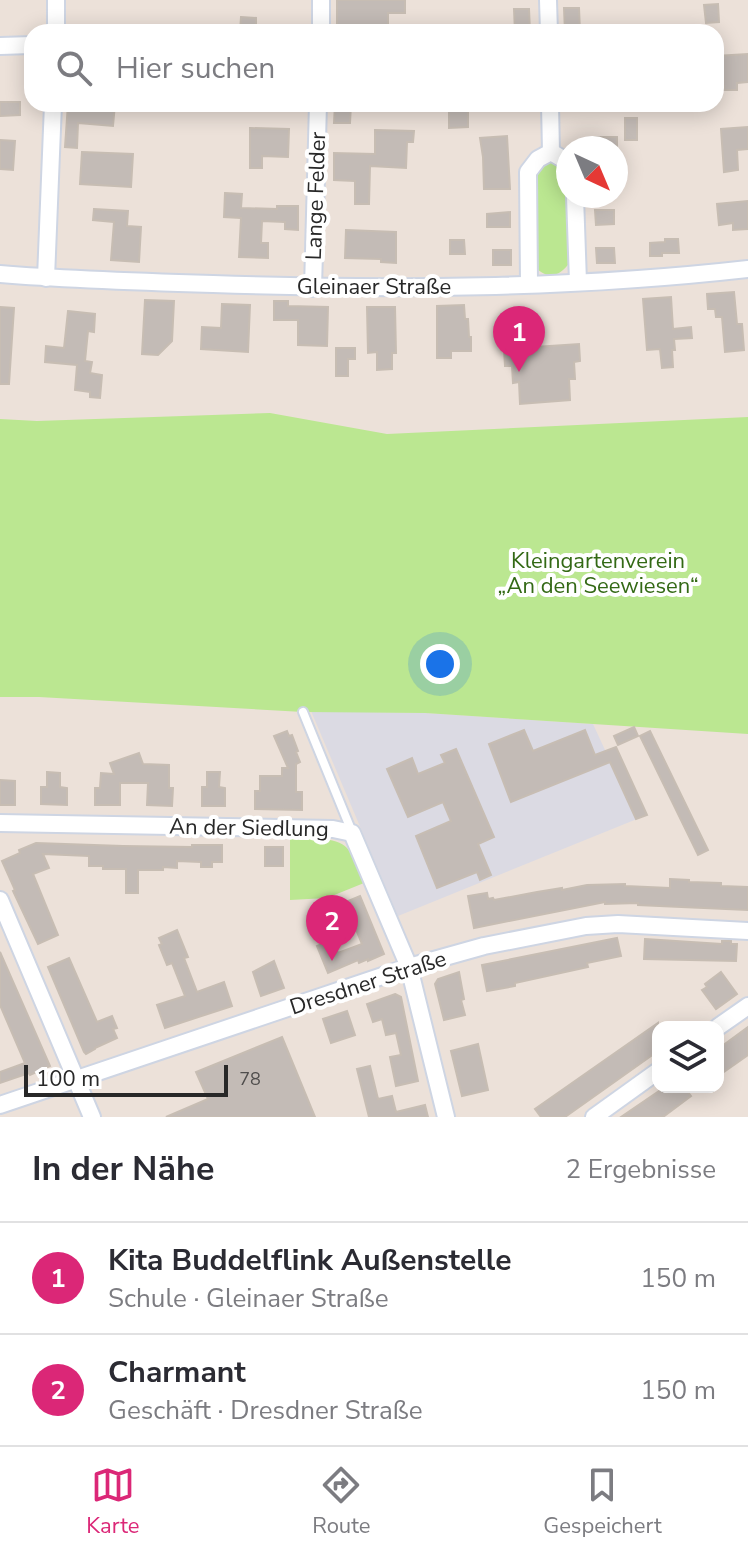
<!DOCTYPE html>
<html lang="de">
<head>
<meta charset="utf-8">
<style>
	body { margin:0; font-family:"Nunito Sans",sans-serif; background:#f2f2f3; color:#2b2b33 }
	.controls { position:absolute; right:24px; bottom:24px; display:grid; overflow:hidden; border-radius:16px; box-shadow:0 4px 20px #0003 }
	.controls button { width:72px; height:72px; display:grid; place-items:center; padding:0; border:0; border-bottom:2px solid #e1e1e2; background:#fff; color:#2b2b33; font:40px sans-serif }
	.compass { position:absolute; left:556px; top:136px; width:72px; height:72px; border-radius:50%; background:#fff; box-shadow:0 4px 20px #0003; rotate:136deg }
	.scale { position:absolute; left:24px; bottom:20px; width:204px; box-sizing:border-box; padding-left:8px; border:4px solid #282828; border-top:0; font-size:22px; line-height:28px; white-space:nowrap; color:#282828; -webkit-text-stroke:6px #fff; paint-order:stroke }
	.you { position:absolute; left:440px; top:664px; width:28px; height:28px; margin:-20px; border:6px solid #fff; border-radius:50%; background:#1a73e8; box-shadow:0 0 0 12px #1a73e833 }
	.badge { display:grid; place-items:center; width:52px; height:52px; border-radius:50%; background:#db2777; color:#fff; font-size:26px; font-weight:700 }
	.pin { position:absolute; translate:-50% -66px; filter:drop-shadow(0 2px 4px #0008) }
	.pin::after { content:''; position:absolute; top:42px; width:28px; height:24px; background:inherit; clip-path:polygon(0 0,100% 0,50% 100%) }
	.list { margin:0; padding:0; list-style:none }
	h2 { display:flex; justify-content:space-between; align-items:center; height:104px; margin:0; padding:0 32px; font-size:34px }
	h2 small { font-size:26px; font-weight:400; color:#7c7c81 }
	.list li { display:grid; grid-template-columns:52px 1fr auto; gap:24px; align-items:center; box-sizing:border-box; height:112px; padding:0 32px; border-top:2px solid #e1e1e2 }
	.list b { display:block; font-size:30px; white-space:nowrap }
	.list p { margin:0; font-size:26px; white-space:nowrap; color:#7c7c81 }
	.list em { font-size:26px; font-style:normal; color:#7c7c81 }
	.icon { flex:none; width:44px; height:44px; fill:none; stroke:currentColor; stroke-width:2; stroke-linecap:round; stroke-linejoin:round }
	.map { position:relative; flex:none; width:748px; height:1117px; overflow:hidden }
	.search { position:absolute; background:#fff; box-shadow:0 4px 20px #0003; left:24px; right:24px; top:24px; height:88px; display:flex; align-items:center; gap:20px; box-sizing:border-box; padding:0 28px; border-radius:24px; color:#7c7c81; font-size:30px }
	.sheet { height:328px; background:#fff }
	nav { display:flex; justify-content:space-around; align-items:center; box-sizing:border-box; height:112px; border-top:2px solid #e1e1e2; background:#fff; font-size:22px; color:#7c7c81 }
	nav a { display:grid; justify-items:center; gap:4px }
	nav .on { color:#db2777 }
	.map>svg:first-child { display:block }
	.industrial { fill:#dbdae3 }
	.green { fill:#bbe791 }
	.building { fill:#c3bbb6; stroke:#c7bdb3; stroke-width:2 }
	.lines { fill:none; stroke-linecap:round; stroke-linejoin:round }
	.service-casing { stroke:#ced5e3; stroke-width:12 }
	.minor-casing { stroke:#ced5e3; stroke-width:20 }
	.service { stroke:#fff; stroke-width:8 }
	.minor { stroke:#fff; stroke-width:16 }
	.labels { text-anchor:middle; dominant-baseline:central; stroke-width:8; stroke-linejoin:round; paint-order:stroke }
	.number-label { font-size:18px; fill:#4f4d4c }
	.street-label { font-size:22px; fill:#282828; stroke:#fff }
	.park-label { font-size:22px; fill:#336915; stroke:#fff }
</style>
</head>
<body>
<div class="map">
<svg width="748" height="1117" viewBox="0 0 748 1117">
	<rect width="100%" height="100%" fill="#ece1d9"/>
	<path class="industrial" d="M311 711 425 713 593 724 637 819 398 916Z"/>
	<g class="green">
		<path d="M547 159 566 168 568 172 571 261C561 275 550 281 536 268L534 174Z"/>
		<path d="M270 413 387 434 748 417V734L425 713 303 712 39 697H0V419L37 421Z"/>
		<path d="M290 838C305 839 337 836 347 848 355 857 359 872 364 883L327 898 290 900Z"/>
	</g>
	<g class="building">
		<path d="M337 0H405V13H388V31H372V28H337Z"/>
		<path d="M718 4 719 22 706 23 704 5Z"/>
		<path d="M564 8H579L580 32H565Z"/>
		<path d="M514 9H529L530 32H515Z"/>
		<path d="M241 17 256 18V32H240Z"/>
		<path d="M748 54V82L737 83V90H724L723 78 716 79V56Z"/>
		<path d="M0 102H20V115L0 116Z"/>
		<path d="M68 104H115L113 126 78 123 77 148 65 147Z"/>
		<path d="M335 104H351L350 123H334Z"/>
		<path d="M468 110V127L449 128V111Z"/>
		<rect x="625" y="118" width="12" height="22"/>
		<path d="M748 127V149L737 150 738 170 724 172 721 129Z"/>
		<path d="M250 128 289 129 288 157 262 156V168H250Z"/>
		<path d="M375 130 414 131 413 142H407L406 168 370 166 369 204H355V181L334 180V153L375 154Z"/>
		<path d="M507 136 510 189H484L483 157 480 138Z"/>
		<path d="M593 137H617V148H594Z"/>
		<path d="M0 140 15 141 13 170 0 169Z"/>
		<path d="M82 152 133 154 131 187 80 184Z"/>
		<path d="M225 193 242 194 241 208 277 209V206H298V230L285 229V222L262 221 261 243H268V258L239 257 241 218 224 217Z"/>
		<path d="M748 201V229L733 230V223L719 225 717 204Z"/>
		<path d="M94 209 128 211 127 226 141 227 139 262 111 260 114 222 93 220Z"/>
		<path d="M595 210H614V224L596 225Z"/>
		<path d="M510 212V227H487V214Z"/>
		<path d="M346 230 396 232V263L381 262V259L345 258Z"/>
		<path d="M665 239H678L679 253H662V256H650V243L665 242Z"/>
		<path d="M450 240H464L465 254H450Z"/>
		<path d="M596 248H614L615 263H597Z"/>
		<rect x="493" y="250" width="18" height="15"/>
		<path d="M734 292 737 324H742L744 350 725 352 722 317H716L715 309H708L707 294Z"/>
		<path d="M671 297 673 329 691 327 692 338 674 339 675 350H672L673 367 662 368 660 349 647 350 643 299Z"/>
		<path d="M145 300 174 301 172 341 158 355 142 354Z"/>
		<path d="M274 301H288V306L328 307 327 346 298 345V320H274Z"/>
		<path d="M222 304 250 305 248 352 201 349 202 327 221 328Z"/>
		<path d="M464 305 465 319H468L469 337H471V351H451V358H437V306Z"/>
		<path d="M0 307 14 308 9 384H0Z"/>
		<path d="M367 307H395L396 353H392V369L377 370V352L368 353Z"/>
		<path d="M68 311 95 314 94 332 88 331 85 361 92 362 90 373 102 375 100 398 90 397V392L75 390 77 365 45 362 46 346 64 348Z"/>
		<path d="M579 344 580 361 574 362 575 379H569L570 400 520 404 519 382 513 383 512 366H505L504 349Z"/>
		<path d="M336 348H355V359H348V376H336Z"/>
		<path d="M634 727 638 736 618 745 614 736Z"/>
		<path d="M524 730 533 751 585 730 595 755 616 747 647 815 636 819 610 762 511 802 489 744Z"/>
		<path d="M287 731 289 736 292 735 298 751 296 752 300 762 296 764V792H302V810L255 809V791H260V776H282V768H288L274 736Z"/>
		<path d="M650 731 708 850 698 855 640 736Z"/>
		<path d="M456 749 494 837 478 844 491 875 480 880 477 872 437 888 416 836 451 821 443 802 408 817 387 769 412 758 418 774 445 763 441 755Z"/>
		<path d="M139 753 143 764 169 765V788H173L172 806 147 805 148 783H120V805H95V788H100L101 773 114 774 110 763Z"/>
		<path d="M47 772 60 773V787L67 788V805L41 804V787H47Z"/>
		<path d="M207 772H220L219 787 225 788V806H202V787H207Z"/>
		<path d="M0 780 15 781V805H0Z"/>
		<path d="M36 843 123 846 192 847V845H222V862H212V867H201V862L177 861V868L163 867V870H138V893H126V869H103V866H89V856L43 854 49 868 33 874 58 935 38 944 13 891 15 890 2 861 20 853 19 850Z"/>
		<rect x="265" y="847" width="18" height="19"/>
		<path d="M670 879 689 880V882L721 883V886L748 887V910L638 905V903L605 904V902L474 928 468 896 487 893 488 899 493 898 494 900 537 892 562 888V890L587 885 625 884V886L670 888Z"/>
		<path d="M360 896 384 954 368 961V959L359 963 358 960 328 973 317 946 332 940 338 953 362 944 351 917 342 921 336 906Z"/>
		<path d="M177 930 188 957 184 958 197 992 224 982 232 1006 165 1028 157 1005 185 996 172 963 167 965 159 945 162 944 159 938Z"/>
		<path d="M617 938 621 956 587 963 588 967 515 983V986L487 991 482 965Z"/>
		<path d="M645 939 722 944V941H731V944H737L736 961 644 959Z"/>
		<path d="M0 952 50 1066 30 1075 29 1073 0 1083V1072L25 1063 0 1005Z"/>
		<path d="M69 958 97 1022 112 1016 117 1028 113 1029 117 1038 95 1048V1049L86 1054 84 1052 48 967Z"/>
		<path d="M274 961 284 988 261 996 253 972Z"/>
		<path d="M459 972 464 999 461 1000 465 1015 444 1020 435 984 438 979Z"/>
		<path d="M721 972 737 994 716 1009 702 990 707 987 705 984Z"/>
		<path d="M395 994 401 997 418 1081 396 1086 390 1057 401 1055 396 1033 386 1035 382 1019 373 1022 367 1004Z"/>
		<path d="M347 1011 355 1035 331 1043 323 1019Z"/>
		<path d="M658 1023V1051L565 1117H541L535 1109Z"/>
		<path d="M748 1027V1055L718 1076V1049Z"/>
		<path d="M282 1037 315 1117H166L208 1099 196 1072Z"/>
		<path d="M478 1044 488 1090 462 1096 451 1051Z"/>
		<path d="M370 1066 378 1099 392 1096 396 1112 425 1105 428 1117H369L357 1069Z"/>
		<path d="M665 1087H684L691 1096 663 1117H621Z"/>
	</g>
	<g class="lines">
		<defs>
			<path id="service" d="M303 712 352 832"/>
			<g id="minor">
				<path d="M548 0 549 32"/>
				<path d="M56 32V0"/>
				<path d="M321 32V0"/>
				<path d="M0 46 32 45"/>
				<path d="M550 104 551 152"/>
				<path d="M575 196 578 282"/>
				<path d="M0 274C71 280 142 282 213 284 391 290 571 289 748 269"/>
				<path d="M46 278 53 104"/>
				<path d="M529 284 528 172 538 159 551 152 568 162"/>
				<path d="M313 288 318 104"/>
				<path d="M0 823 333 829 352 833 409 967 446 1117"/>
				<path d="M0 900 92 1117"/>
				<path d="M718 1027 748 1006"/>
				<path d="M0 1105 409 967 484 946 586 926 618 924 748 931"/>
				<path d="M594 1117 658 1071"/>
			</g>
		</defs>
		<use href="#service" class="service-casing"/>
		<use href="#minor" class="minor-casing"/>
		<use href="#service" class="service"/>
		<use href="#minor" class="minor"/>
	</g>
	<g class="labels">
		<g class="number-label">
			<text x="250" y="1079">78</text>
		</g>
		<g class="street-label">
			<text transform="translate(316 196) rotate(-88)">Lange Felder</text>
			<text x="374" y="287">Gleinaer Straße</text>
			<text transform="translate(249 828) rotate(1)">An der Siedlung</text>
			<text transform="translate(368 983) rotate(-18)">Dresdner Straße</text>
		</g>
		<g class="park-label">
			<text x="598" y="561">Kleingartenverein<tspan x="598" dy="25">„An den Seewiesen“</tspan></text>
		</g>
	</g>
</svg>
<div class="controls">
<button><svg class="icon" aria-label="layers" viewBox="0 0 24 24"><path d="M12 4l9 5-9 5-9-5zM3 14l9 5 9-5"/></svg></button>
</div>
<svg class="compass" viewBox="-18 -18 36 36"><path d="M0-13l5 13h-10z" fill="#e53935"/><path d="M0 13l5-13h-10z" fill="#7c7c81"/></svg>
<div class="scale">100 m</div>
<div class="you"></div>
<div class="pin badge" style="left:519px;top:372px">1</div>
<div class="pin badge" style="left:332px;top:961px">2</div>
<div class="search"><svg class="icon" aria-label="search" viewBox="0 0 24 24"><circle cx="10" cy="10" r="6"/><path d="M15 15l6 6"/></svg>Hier suchen</div>
</div>
<section class="sheet">
<h2>In der Nähe<small>2 Ergebnisse</small></h2>
<ul class="list">
<li><span class="badge">1</span><div><b>Kita Buddelflink Außenstelle</b><p>Schule · Gleinaer Straße</p></div><em>150 m</em></li>
<li><span class="badge">2</span><div><b>Charmant</b><p>Geschäft · Dresdner Straße</p></div><em>150 m</em></li>
</ul>
</section>
<nav>
<a class="on"><svg class="icon" aria-label="map" viewBox="0 0 24 24"><path d="M3 6l6-2 6 2 6-2v14l-6 2-6-2-6 2zM9 4v14M15 6v14"/></svg>Karte</a>
<a><svg class="icon" aria-label="directions" viewBox="0 0 24 24"><path d="M12 3l9 9-9 9-9-9zM9 14v-3h6M13 9l2 2-2 2"/></svg>Route</a>
<a><svg class="icon" aria-label="saved" viewBox="0 0 24 24"><path d="M7 4h10v16l-5-4-5 4z"/></svg>Gespeichert</a>
</nav>
</body>
</html>
